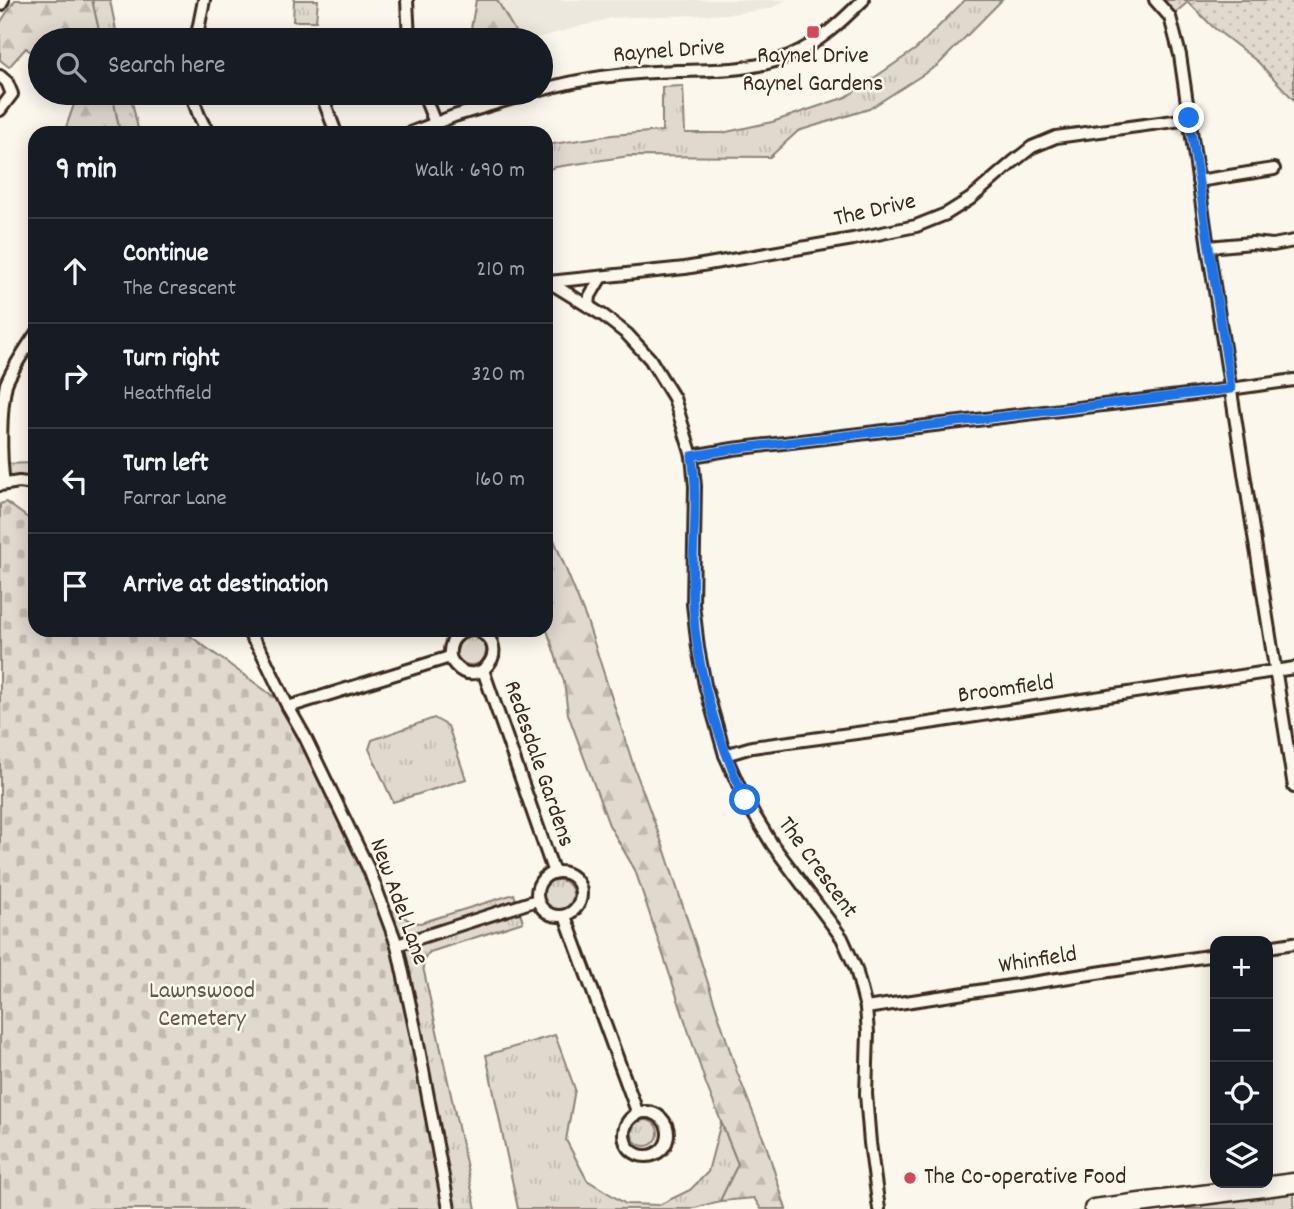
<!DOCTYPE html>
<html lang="en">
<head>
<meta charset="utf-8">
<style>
	body { margin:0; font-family:Dekko,sans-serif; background:#20242c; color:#f1f3f6 }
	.controls { position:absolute; right:21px; bottom:21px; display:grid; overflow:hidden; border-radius:14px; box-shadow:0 4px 18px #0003 }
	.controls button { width:63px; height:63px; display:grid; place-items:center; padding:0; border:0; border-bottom:2px solid #363941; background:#171b24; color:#f1f3f6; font:35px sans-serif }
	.stop { position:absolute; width:21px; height:21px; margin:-16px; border:5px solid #1a73e8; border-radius:50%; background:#fff }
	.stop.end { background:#1a73e8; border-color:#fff; box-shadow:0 2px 7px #0008 }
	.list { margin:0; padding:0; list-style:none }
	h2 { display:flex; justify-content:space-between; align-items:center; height:91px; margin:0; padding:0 28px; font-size:30px }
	h2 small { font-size:23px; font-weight:400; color:#9ea1a6 }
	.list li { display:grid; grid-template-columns:46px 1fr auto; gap:21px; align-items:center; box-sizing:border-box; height:105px; padding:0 28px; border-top:2px solid #363941 }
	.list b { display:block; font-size:26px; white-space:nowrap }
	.list p { margin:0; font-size:23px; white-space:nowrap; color:#9ea1a6 }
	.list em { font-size:23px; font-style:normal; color:#9ea1a6 }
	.icon { flex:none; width:38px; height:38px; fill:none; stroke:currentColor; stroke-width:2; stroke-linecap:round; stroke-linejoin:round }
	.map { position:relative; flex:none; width:1294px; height:1209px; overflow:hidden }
	.search { position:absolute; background:#171b24; box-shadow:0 4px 18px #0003; left:28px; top:28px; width:525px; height:77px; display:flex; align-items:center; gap:18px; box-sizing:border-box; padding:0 24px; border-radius:38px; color:#9ea1a6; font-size:26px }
	.panel { position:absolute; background:#171b24; box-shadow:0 4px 18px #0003; left:28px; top:126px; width:525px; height:511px; border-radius:21px }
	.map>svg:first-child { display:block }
	.built { fill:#ede8dd }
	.grass { fill:url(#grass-tufts); stroke:#8d8276; stroke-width:2 }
	.forest { fill:url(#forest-firs); stroke:#8d8276; stroke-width:2 }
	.cemetery { fill:url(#cemetery-stones); stroke:#8d8276; stroke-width:2 }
	.park { fill:url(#park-dots); stroke:#8d8276; stroke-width:2 }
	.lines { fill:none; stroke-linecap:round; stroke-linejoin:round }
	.minor-casing { stroke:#3b2a1e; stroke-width:16 }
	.tertiary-casing { stroke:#3b2a1e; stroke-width:18 }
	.trunk-casing { stroke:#3b2a1e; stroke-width:23 }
	.minor { stroke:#fbf7ec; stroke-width:10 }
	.tertiary { stroke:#fbf7ec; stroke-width:12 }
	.trunk { stroke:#fbf7ec; stroke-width:18 }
	.route { stroke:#1a73e8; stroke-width:9 }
	.poi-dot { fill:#d1495b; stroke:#fbf7ec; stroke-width:2.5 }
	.labels { text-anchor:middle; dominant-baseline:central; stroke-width:5; stroke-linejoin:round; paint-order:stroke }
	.street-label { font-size:24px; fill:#3b2a1e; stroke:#fbf7ec }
	.poi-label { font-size:24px; fill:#3b2a1e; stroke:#fbf7ec }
	.park-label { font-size:24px; fill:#64564a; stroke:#fbf7ec }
</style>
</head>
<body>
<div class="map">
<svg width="1294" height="1209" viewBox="0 0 1294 1209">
	<defs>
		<pattern id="grass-tufts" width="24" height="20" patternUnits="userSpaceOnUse" patternTransform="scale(1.75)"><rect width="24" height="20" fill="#dfd9ce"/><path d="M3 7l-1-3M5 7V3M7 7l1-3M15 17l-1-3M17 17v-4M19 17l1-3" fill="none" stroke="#c0bab0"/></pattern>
		<pattern id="forest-firs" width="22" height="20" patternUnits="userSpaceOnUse" patternTransform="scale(1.75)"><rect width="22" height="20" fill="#dfd9ce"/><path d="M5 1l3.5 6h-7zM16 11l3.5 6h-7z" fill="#c0bab0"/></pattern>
		<pattern id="cemetery-stones" width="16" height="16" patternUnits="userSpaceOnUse" patternTransform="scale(1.75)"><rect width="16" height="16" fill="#dfd9ce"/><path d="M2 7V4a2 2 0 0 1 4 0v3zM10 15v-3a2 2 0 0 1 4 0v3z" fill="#c0bab0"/></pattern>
		<pattern id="park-dots" width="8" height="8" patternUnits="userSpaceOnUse" patternTransform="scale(1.75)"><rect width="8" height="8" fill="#dfd9ce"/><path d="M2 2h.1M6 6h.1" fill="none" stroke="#c0bab0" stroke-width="1.8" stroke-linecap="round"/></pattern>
	</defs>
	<rect width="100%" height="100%" fill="#fbf7ec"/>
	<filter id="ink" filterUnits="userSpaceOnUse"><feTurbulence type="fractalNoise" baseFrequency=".0143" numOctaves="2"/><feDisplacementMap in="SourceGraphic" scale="14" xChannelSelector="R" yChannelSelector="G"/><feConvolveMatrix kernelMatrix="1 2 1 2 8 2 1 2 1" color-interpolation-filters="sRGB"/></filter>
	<g filter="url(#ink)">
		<path class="built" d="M476 0H787L769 9 730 14 611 18 530 40H469Z"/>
		<g class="grass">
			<path d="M92 0H110L118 40H101Z"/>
			<path d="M294 0H318L316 21H293Z"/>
			<path d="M965 0H1002L938 65 869 109 798 131 770 157 629 156 556 167 546 170V145L612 135 662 131V87L683 86 685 133H722L772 122 846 97 916 49Z"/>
			<path d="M112 93H130L139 133H120Z"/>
			<path d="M35 463V484H4L0 464Z"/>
			<circle cx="471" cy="650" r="15"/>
			<path d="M434 718 448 726 466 779 393 802 369 749 372 740Z"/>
			<circle cx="558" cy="895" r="15"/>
			<path d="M514 894 523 922 430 952 425 957 423 967 476 1209H449L382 904 412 922 420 923Z"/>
			<path d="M555 1035 575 1089 566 1140 587 1180 626 1204 659 1205 690 1190 708 1172 721 1122 738 1164 720 1201 691 1209H518L486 1055Z"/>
			<circle cx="645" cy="1133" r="13"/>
			<path d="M1294 1183V1209H1094Z"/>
		</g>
		<g class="forest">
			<path d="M15 0H92L101 40H40V60L26 48 9 67 0 60V23Z"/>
			<path d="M476 0H497L520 40H469Z"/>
			<path d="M78 93H112L120 133H64Z"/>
			<path d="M546 520 587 621 634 767 665 851 737 1072 767 1148 786 1209H761L754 1198 720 1201 738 1164 706 1084 635 870 609 825 568 714 564 682 546 627Z"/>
		</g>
		<path class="cemetery" d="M6 502 35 523V630H182L288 707 370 872 397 945 451 1209H0V504Z"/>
		<path class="park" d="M1155 0H1294V100L1258 62 1213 27 1188 2 1170 17Z"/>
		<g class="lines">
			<defs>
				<g id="minor">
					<path d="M407 0 409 40"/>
					<path d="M1155 0 1170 17 1180 55 1208 247 1294 787"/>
					<path d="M305 34 306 40"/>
					<path d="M196 40 204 0"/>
					<path d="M0 76 7 82 12 94 0 110"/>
					<path d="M541 90C585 77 633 72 679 71 717 70 755 71 791 55 819 43 842 21 863 0"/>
					<path d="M192 93C195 107 200 121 209 133"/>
					<path d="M321 93 336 133"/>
					<path d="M423 93 435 123"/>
					<path d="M410 133 454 116 530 93"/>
					<path d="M1198 181 1274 169"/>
					<path d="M1208 247 1252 243 1273 245 1294 241"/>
					<path d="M549 282 604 316 627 334 650 359 674 398 692 456 695 486 693 604 698 648 705 685 725 755 745 800 772 844 842 938 856 969 866 1008 868 1033 866 1094 870 1143 879 1209"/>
					<path d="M549 282 685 268 853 239 916 226 946 214 970 199 1013 162 1032 147 1056 137 1189 119"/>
					<path d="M589 306 590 296 601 277"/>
					<path d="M692 456 733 449 1187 395 1294 380"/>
					<path d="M4 484C0 455 0 412 6 384 13 367 25 350 35 335"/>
					<path d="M0 485 19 482 35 484"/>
					<path d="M247 630 262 653 288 707 304 735 370 872 397 945 416 1033 449 1209"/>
					<path d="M467 630C458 634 451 639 450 650 449 655 451 661 455 665 478 692 516 646 476 630"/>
					<path d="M483 670 554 873"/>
					<path d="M288 707 450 657"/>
					<path d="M725 755 752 747 909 726 1294 668"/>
					<circle cx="559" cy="894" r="22"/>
					<path d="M565 916 638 1114"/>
					<path d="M397 945 537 900"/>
					<path d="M1268 947 1294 943"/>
					<path d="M866 1008 1215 955"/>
					<circle cx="646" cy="1134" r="22"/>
				</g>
				<path id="tertiary" d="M0 4 2 0"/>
				<path id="trunk" d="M1094 1209 1294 1183"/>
			</defs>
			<use href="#minor" class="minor-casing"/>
			<use href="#tertiary" class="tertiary-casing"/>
			<use href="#trunk" class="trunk-casing"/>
			<use href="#minor" class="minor"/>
			<use href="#tertiary" class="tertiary"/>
			<use href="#trunk" class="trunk"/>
		</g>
	</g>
	<g class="lines" filter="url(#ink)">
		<path class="route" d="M745 800C717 737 697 674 693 605 691 566 696 527 695 488 695 477 693 466 692 456L733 449 1231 389 1189 118"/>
	</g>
	<g class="poi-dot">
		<rect x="806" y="25" width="14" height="14" rx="3.5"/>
		<circle cx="910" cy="1178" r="7"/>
	</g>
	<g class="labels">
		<g class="street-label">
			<text transform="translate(669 52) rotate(-4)">Raynel Drive</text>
			<text transform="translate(875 211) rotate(-13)">The Drive</text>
			<text transform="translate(1006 690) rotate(-8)">Broomfield</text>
			<text transform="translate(538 764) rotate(71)">Redesdale Gardens</text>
			<text transform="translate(817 868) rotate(54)">The Crescent</text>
			<text transform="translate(398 902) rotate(70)">New Adel Lane</text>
			<text transform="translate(1038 961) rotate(-9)">Whinfield</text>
		</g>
		<g class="poi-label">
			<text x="813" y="57">Raynel Drive<tspan x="813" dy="28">Raynel Gardens</tspan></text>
			<text x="924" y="1178" text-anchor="start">The Co-operative Food</text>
		</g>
		<g class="park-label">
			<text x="202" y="992">Lawnswood<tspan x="202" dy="28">Cemetery</tspan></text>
		</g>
	</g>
</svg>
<div class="controls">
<button>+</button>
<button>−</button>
<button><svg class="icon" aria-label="locate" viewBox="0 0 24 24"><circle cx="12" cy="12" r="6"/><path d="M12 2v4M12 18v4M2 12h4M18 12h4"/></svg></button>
<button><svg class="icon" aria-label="layers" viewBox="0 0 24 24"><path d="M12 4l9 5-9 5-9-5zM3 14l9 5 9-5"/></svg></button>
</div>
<div class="stop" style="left:745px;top:800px"></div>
<div class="stop end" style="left:1189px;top:118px"></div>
<div class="search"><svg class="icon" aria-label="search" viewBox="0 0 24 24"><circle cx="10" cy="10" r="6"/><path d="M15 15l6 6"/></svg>Search here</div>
<section class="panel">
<h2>9 min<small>Walk · 690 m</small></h2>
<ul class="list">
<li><svg class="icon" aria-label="ahead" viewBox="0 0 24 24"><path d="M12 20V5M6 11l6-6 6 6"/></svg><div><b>Continue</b><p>The Crescent</p></div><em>210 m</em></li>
<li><svg class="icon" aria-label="right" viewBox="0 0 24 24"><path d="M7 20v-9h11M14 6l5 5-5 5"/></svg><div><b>Turn right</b><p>Heathfield</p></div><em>320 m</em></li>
<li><svg class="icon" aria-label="left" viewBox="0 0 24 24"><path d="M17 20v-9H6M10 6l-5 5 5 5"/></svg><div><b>Turn left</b><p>Farrar Lane</p></div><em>160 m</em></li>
<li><svg class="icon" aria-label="arrive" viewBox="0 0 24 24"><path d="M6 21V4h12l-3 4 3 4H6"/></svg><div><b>Arrive at destination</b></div></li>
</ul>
</section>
</div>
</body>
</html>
